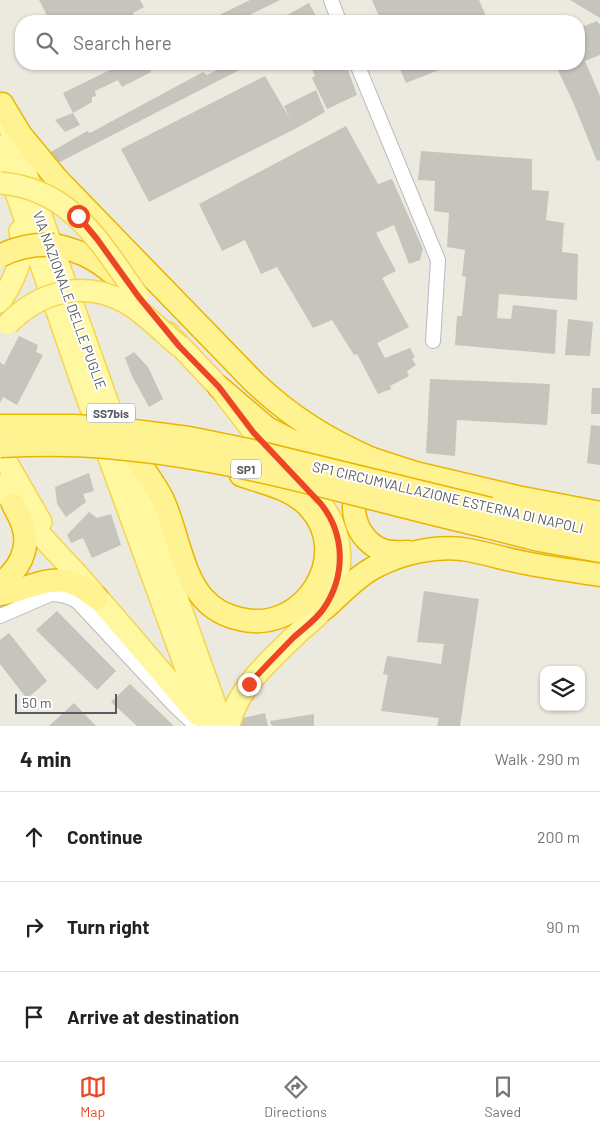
<!DOCTYPE html>
<html lang="en">
<head>
<meta charset="utf-8">
<style>
	body { margin:0; font-family:Barlow,sans-serif; background:#f2f2f2; color:#222 }
	.controls { position:absolute; right:15px; bottom:15px; display:grid; overflow:hidden; border-radius:10px; box-shadow:0 1px 4px #0004 }
	.controls button { width:45px; height:45px; display:grid; place-items:center; padding:0; border:0; border-bottom:1px solid #e0e0e0; background:#fff; color:#222; font:25px sans-serif }
	.scale { position:absolute; left:15px; bottom:12px; width:102px; box-sizing:border-box; padding-left:5px; border:2px solid #585b60; border-top:0; font-size:14px; line-height:18px; white-space:nowrap; color:#585b60; -webkit-text-stroke:4px #fff; paint-order:stroke }
	.stop { position:absolute; width:15px; height:15px; margin:-11px; border:4px solid #ec4624; border-radius:50%; background:#fff }
	.stop.end { background:#ec4624; border-color:#fff; box-shadow:0 1px 5px #0008 }
	.list { margin:0; padding:0; list-style:none }
	h2 { display:flex; justify-content:space-between; align-items:center; height:65px; margin:0; padding:0 20px; font-size:21px }
	h2 small { font-size:16px; font-weight:400; color:#767676 }
	.list li { display:grid; grid-template-columns:32px 1fr auto; gap:15px; align-items:center; box-sizing:border-box; height:90px; padding:0 20px; border-top:1px solid #e0e0e0 }
	.list b { display:block; font-size:19px; white-space:nowrap }
	.list em { font-size:16px; font-style:normal; color:#767676 }
	.icon { flex:none; width:28px; height:28px; fill:none; stroke:currentColor; stroke-width:2; stroke-linecap:round; stroke-linejoin:round }
	.map { position:relative; flex:none; width:600px; height:726px; overflow:hidden }
	.search { position:absolute; background:#fff; box-shadow:0 1px 4px #0004; left:15px; right:15px; top:15px; height:55px; display:flex; align-items:center; gap:12px; box-sizing:border-box; padding:0 18px; border-radius:20px; color:#767676; font-size:19px }
	.sheet { height:335px; background:#fff }
	nav { display:flex; justify-content:space-around; align-items:center; box-sizing:border-box; height:70px; border-top:1px solid #e0e0e0; background:#fff; font-size:14px; color:#767676 }
	nav a { display:grid; justify-items:center; gap:2px }
	nav .on { color:#ec4624 }
	.map>svg:first-child { display:block }
	.building { fill:#c6c4bc }
	.lines { fill:none; stroke-linecap:round; stroke-linejoin:round }
	.minor-casing { stroke:#b7b9be; stroke-width:16 }
	.primary-casing { stroke:#f4d54f; stroke-width:24 }
	.trunk-casing { stroke:#eab600; stroke-width:25 }
	.minor { stroke:#fff; stroke-width:14 }
	.primary { stroke:#fff8a0; stroke-width:21 }
	.trunk { stroke:#fff291; stroke-width:22 }
	.primary-bridge-casing { stroke:#f4d54f; stroke-width:24; stroke-linecap:butt }
	.trunk-bridge-casing { stroke:#eab600; stroke-width:25; stroke-linecap:butt }
	.primary-bridge { stroke:#fff8a0; stroke-width:21 }
	.trunk-bridge { stroke:#fff291; stroke-width:22 }
	.route { stroke:#ec4624; stroke-width:6 }
	.labels { text-anchor:middle; dominant-baseline:central; stroke-width:4; stroke-linejoin:round; paint-order:stroke }
	.shield { fill:#fff; stroke:#8a8c90; stroke-width:1 }
	.shield-label { font-size:12px; font-weight:bold; fill:#585b60 }
	.street-label { font-size:14px; fill:#585b60; stroke:#fff }
</style>
</head>
<body>
<div class="map">
<svg width="600" height="726" viewBox="0 0 600 726">
	<rect width="100%" height="100%" fill="#eceade"/>
	<g class="building">
		<path d="M39 0H140L144 7 133 13 137 21H50Z"/>
		<path d="M250 0H280L237 21H207Z"/>
		<path d="M372 0H479L488 21H381Z"/>
		<path d="M570 0H600V18Z"/>
		<path d="M309 3 317 18 313 21H291L287 15Z"/>
		<path d="M597 21 600 25V55L585 61 600 96V160L597 161 573 102 555 64H579V28Z"/>
		<path d="M122 64H147L151 72 122 87 118 80 95 91 96 96 92 97V102L73 113 63 93Z"/>
		<path d="M229 64H251L56 164 49 153 87 131 90 133 203 72 207 75Z"/>
		<path d="M310 64H346L357 95 327 109 312 78 315 76Z"/>
		<path d="M398 64H454L406 83Z"/>
		<path d="M265 76 290 119 284 106 316 90 325 112 295 129 149 202 121 149Z"/>
		<path d="M73 113 80 125 65 132 55 120Z"/>
		<path d="M346 126 378 184 392 179 423 249 420 260 409 264 394 225 376 233 396 271 382 278 409 327 377 343 385 358 410 348 415 357 412 359 416 365 407 371 409 376 390 386 391 389 378 394 357 354 354 355 332 320 313 328 277 267 261 274 245 240 222 251 199 204Z"/>
		<path d="M421 151 532 159V190L549 191 546 220 564 223 562 252 578 254 577 300 499 294 497 318 511 319 513 305 557 310 555 354 455 345 457 316H462L466 277 462 276 465 250 447 247 449 213 434 211 435 181 418 180Z"/>
		<path d="M568 319 593 322 590 356 565 355Z"/>
		<path d="M19 336 38 345 36 352 43 355 17 405 3 397 0 403V362L4 365Z"/>
		<path d="M134 352 148 367 163 399 149 407 132 376 125 358Z"/>
		<path d="M430 379 550 384 547 425 457 420 455 456 426 453Z"/>
		<path d="M592 388H600V414H591Z"/>
		<path d="M591 425 600 426V465L587 463Z"/>
		<path d="M89 473 94 491 83 494 86 502 66 517 57 504 55 487Z"/>
		<path d="M89 512 97 518 111 514 121 545 92 558 83 538 71 543 67 535Z"/>
		<path d="M424 591 479 599 460 726H437L439 718 381 711 388 675 383 674 387 656 441 664 444 644 417 642Z"/>
		<path d="M57 611 116 671 97 690 36 630Z"/>
		<path d="M9 633 47 681 27 699 0 664V640Z"/>
		<path d="M130 684 174 726H137L111 702Z"/>
		<path d="M74 703 96 726H49Z"/>
		<path d="M265 713 268 726H238V719Z"/>
		<path d="M314 714V726H272L270 721Z"/>
	</g>
	<g class="lines">
		<defs>
			<g id="minor">
				<path d="M331 0 339 21"/>
				<path d="M357 64 438 260 433 341"/>
				<path d="M0 616 51 594C62 594 69 596 78 602L175 706 190 720 195 721"/>
			</g>
			<g id="primary">
				<path d="M7 120 217 710 221 726"/>
				<path d="M0 146 83 386 207 726"/>
				<path d="M0 302C10 287 19 269 22 251 22 245 21 237 20 231"/>
				<path d="M168 333 219 387 253 431 321 504C345 534 346 576 324 608 319 616 309 623 302 629 274 657 237 686 229 726"/>
				<path d="M0 451 41 522"/>
				<path d="M0 485C22 517 48 543 74 571 116 618 157 667 198 715"/>
			</g>
			<g id="trunk">
				<path d="M2 104 20 134 57 179 254 382C290 416 326 439 372 459"/>
				<path d="M54 245C86 252 101 262 124 283"/>
				<path d="M219 387 267 428 292 441 372 459 415 473 517 497 600 513"/>
				<path d="M111 413C118 426 124 438 131 450 141 466 153 481 162 498 177 529 181 574 204 599 214 610 226 616 240 619 304 635 354 555 309 507 292 488 263 483 241 475"/>
				<path d="M366 479C343 500 355 542 385 551 393 553 401 552 408 552"/>
				<path d="M490 509 536 520 600 531"/>
				<path d="M488 527 539 540 600 551"/>
				<path d="M0 584C18 571 31 549 23 526 21 518 16 511 13 504"/>
				<path d="M0 594C26 591 51 572 77 585 84 588 91 594 97 598"/>
				<path d="M324 609C341 594 357 576 377 566 402 553 434 546 462 549 483 552 504 559 525 563 550 568 575 571 600 575"/>
			</g>
		</defs>
		<use href="#minor" class="minor-casing"/>
		<use href="#primary" class="primary-casing"/>
		<use href="#trunk" class="trunk-casing"/>
		<use href="#minor" class="minor"/>
		<use href="#primary" class="primary"/>
		<use href="#trunk" class="trunk"/>
		<defs>
			<g id="primary-bridge">
				<path d="M0 183C72 189 100 243 138 296"/>
				<path d="M8 324C39 292 82 280 123 301 143 311 161 331 179 346"/>
			</g>
			<g id="trunk-bridge">
				<path d="M0 256C17 247 35 244 54 245"/>
				<path d="M0 426H73L110 428 189 438 248 450 490 509"/>
				<path d="M0 446C39 444 79 444 117 448 243 459 365 499 488 527"/>
			</g>
		</defs>
		<use href="#primary-bridge" class="primary-bridge-casing"/>
		<use href="#trunk-bridge" class="trunk-bridge-casing"/>
		<use href="#primary-bridge" class="primary-bridge"/>
		<use href="#trunk-bridge" class="trunk-bridge"/>
	</g>
	<g class="lines">
		<path class="route" d="M78 216 97 239 138 296 179 346 219 387 253 432 321 504C345 534 346 575 324 608 317 619 304 628 294 637 278 653 264 668 249 684"/>
	</g>
	<g class="labels">
		<g class="shield">
			<rect x="87" y="403.5" width="48" height="19" rx="4"/>
			<rect x="231" y="459.5" width="30" height="19" rx="4"/>
		</g>
		<g class="shield-label">
			<text x="111" y="413">SS7bis</text>
			<text x="246" y="469">SP1</text>
		</g>
		<g class="street-label">
			<text transform="translate(70 300) rotate(70)">VIA NAZIONALE DELLE PUGLIE</text>
			<text transform="translate(448 497) rotate(13)">SP1 CIRCUMVALLAZIONE ESTERNA DI NAPOLI</text>
		</g>
	</g>
</svg>
<div class="controls">
<button><svg class="icon" aria-label="layers" viewBox="0 0 24 24"><path d="M12 4l9 5-9 5-9-5zM3 14l9 5 9-5"/></svg></button>
</div>
<div class="scale">50 m</div>
<div class="stop" style="left:78px;top:216px"></div>
<div class="stop end" style="left:249px;top:684px"></div>
<div class="search"><svg class="icon" aria-label="search" viewBox="0 0 24 24"><circle cx="10" cy="10" r="6"/><path d="M15 15l6 6"/></svg>Search here</div>
</div>
<section class="sheet">
<h2>4 min<small>Walk · 290 m</small></h2>
<ul class="list">
<li><svg class="icon" aria-label="ahead" viewBox="0 0 24 24"><path d="M12 20V5M6 11l6-6 6 6"/></svg><div><b>Continue</b></div><em>200 m</em></li>
<li><svg class="icon" aria-label="right" viewBox="0 0 24 24"><path d="M7 20v-9h11M14 6l5 5-5 5"/></svg><div><b>Turn right</b></div><em>90 m</em></li>
<li><svg class="icon" aria-label="arrive" viewBox="0 0 24 24"><path d="M6 21V4h12l-3 4 3 4H6"/></svg><div><b>Arrive at destination</b></div></li>
</ul>
</section>
<nav>
<a class="on"><svg class="icon" aria-label="map" viewBox="0 0 24 24"><path d="M3 6l6-2 6 2 6-2v14l-6 2-6-2-6 2zM9 4v14M15 6v14"/></svg>Map</a>
<a><svg class="icon" aria-label="directions" viewBox="0 0 24 24"><path d="M12 3l9 9-9 9-9-9zM9 14v-3h6M13 9l2 2-2 2"/></svg>Directions</a>
<a><svg class="icon" aria-label="saved" viewBox="0 0 24 24"><path d="M7 4h10v16l-5-4-5 4z"/></svg>Saved</a>
</nav>
</body>
</html>
